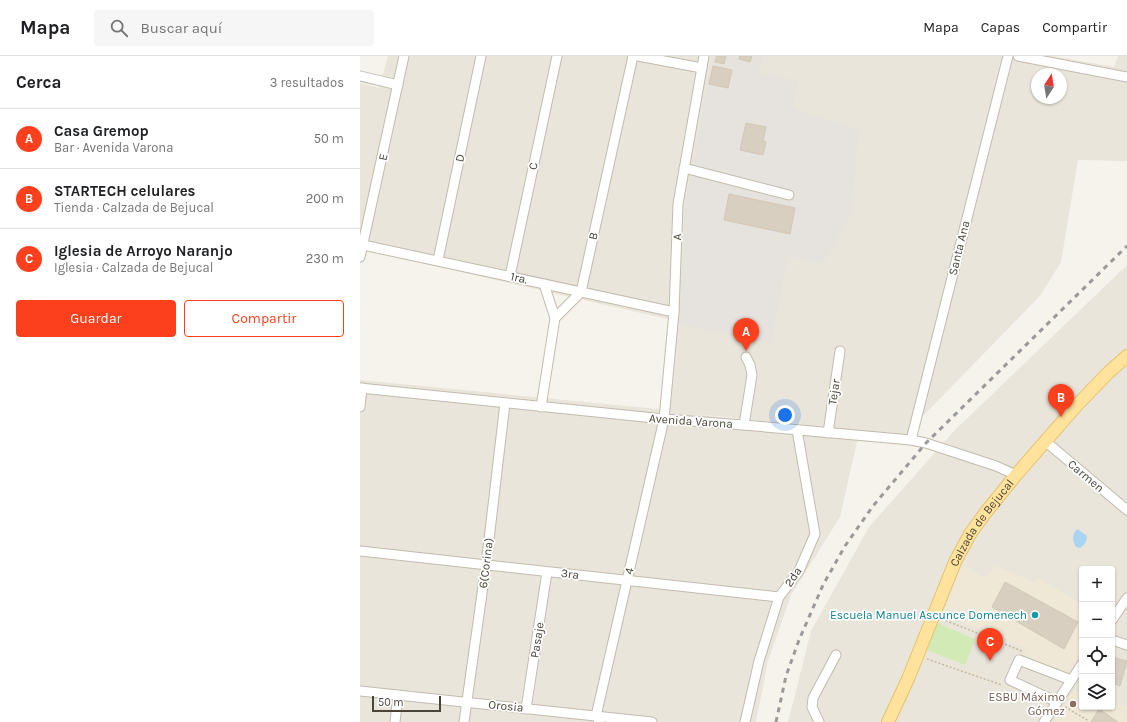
<!DOCTYPE html>
<html lang="es">
<head>
<meta charset="utf-8">
<style>
	body { margin:0; font-family:Karla,sans-serif; background:#f6f6f6; color:#202124 }
	.controls { position:absolute; right:12px; bottom:12px; display:grid; overflow:hidden; border-radius:4px; box-shadow:0 1px 3px #0004 }
	.controls button { width:36px; height:36px; display:grid; place-items:center; padding:0; border:0; border-bottom:1px solid #e0e0e0; background:#fff; color:#202124; font:20px sans-serif }
	.compass { position:absolute; left:671px; top:12px; width:36px; height:36px; border-radius:50%; background:#fff; box-shadow:0 1px 3px #0004; rotate:12deg }
	.scale { position:absolute; left:12px; bottom:10px; width:69px; box-sizing:border-box; padding-left:4px; border:2px solid #4b4439; border-top:0; font-size:11px; line-height:14px; white-space:nowrap; color:#4b4439; -webkit-text-stroke:3px #fff; paint-order:stroke }
	.you { position:absolute; left:425px; top:359px; width:14px; height:14px; margin:-10px; border:3px solid #fff; border-radius:50%; background:#1a73e8; box-shadow:0 0 0 6px #1a73e833 }
	.badge { display:grid; place-items:center; width:26px; height:26px; border-radius:50%; background:#fc3f1d; color:#fff; font-size:13px; font-weight:700 }
	.pin { position:absolute; translate:-50% -33px; filter:drop-shadow(0 1px 2px #0008) }
	.pin::after { content:''; position:absolute; top:21px; width:14px; height:12px; background:inherit; clip-path:polygon(0 0,100% 0,50% 100%) }
	.list { margin:0; padding:0; list-style:none }
	h2 { display:flex; justify-content:space-between; align-items:center; height:52px; margin:0; padding:0 16px; font-size:17px }
	h2 small { font-size:13px; font-weight:400; color:#757577 }
	.list li { display:grid; grid-template-columns:26px 1fr auto; gap:12px; align-items:center; box-sizing:border-box; height:60px; padding:0 16px; border-top:1px solid #e0e0e0 }
	.list b { display:block; font-size:15px; white-space:nowrap }
	.list p { margin:0; font-size:13px; white-space:nowrap; color:#757577 }
	.list em { font-size:13px; font-style:normal; color:#757577 }
	.actions { display:flex; gap:8px; padding:12px 16px }
	.actions a { flex:1; padding:9px 0; border:1px solid #fc3f1d; border-radius:4px; text-align:center; font-size:14px; color:#fc3f1d }
	.actions .main { background:#fc3f1d; color:#fff }
	.icon { flex:none; width:22px; height:22px; fill:none; stroke:currentColor; stroke-width:2; stroke-linecap:round; stroke-linejoin:round }
	.map { position:relative; flex:none; width:767px; height:666px; overflow:hidden }
	header { display:flex; align-items:center; gap:24px; box-sizing:border-box; height:56px; padding:0 20px; background:#fff; border-bottom:1px solid #e0e0e0 }
	header strong { font-size:19px }
	nav { display:flex; gap:22px; margin-inline-start:auto; font-size:14px }
	.search { width:280px; height:36px; background:#f6f6f6; display:flex; align-items:center; gap:10px; box-sizing:border-box; padding:0 14px; border-radius:4px; color:#757577; font-size:15px }
	main { display:flex }
	aside { flex:1; background:#fff }
	.map>svg:first-child { display:block }
	.residential { fill:#eae5da; fill-rule:evenodd }
	.industrial { fill:#e6e2dd }
	.education { fill:#efe8d6 }
	.green { fill:#d2eab5 }
	.water { fill:#a9d4f2 }
	.building { fill:#d8cfc1; stroke:#d3c7b4 }
	.lines { fill:none; stroke-linecap:round; stroke-linejoin:round }
	.minor-casing { stroke:#c2bbae; stroke-width:11 }
	.major-casing { stroke:#e6c16a; stroke-width:14 }
	.path { stroke:#c4b79f; stroke-width:1.5; stroke-dasharray:2 2; stroke-linecap:butt }
	.minor { stroke:#fff; stroke-width:9 }
	.major { stroke:#ffe39c; stroke-width:12 }
	.rail { stroke:#9a9a9a; stroke-width:3; stroke-dasharray:5 5; stroke-linecap:butt }
	.culture-dot { fill:#0f9aa8; stroke:#fff; stroke-width:1.5 }
	.education-dot { fill:#8d6e63; stroke:#fff; stroke-width:1.5 }
	.labels { text-anchor:middle; dominant-baseline:central; stroke-width:3.5; stroke-linejoin:round; paint-order:stroke }
	.street-label { font-size:12px; fill:#4b4439; stroke:#fff }
	.culture-label { font-size:12px; fill:#0d838f; stroke:#fff; text-anchor:end }
	.education-label { font-size:12px; fill:#785e54; stroke:#fff; text-anchor:end }
</style>
</head>
<body>
<header>
<strong>Mapa</strong>
<div class="search"><svg class="icon" aria-label="search" viewBox="0 0 24 24"><circle cx="10" cy="10" r="6"/><path d="M15 15l6 6"/></svg>Buscar aquí</div>
<nav><a>Mapa</a><a>Capas</a><a>Compartir</a></nav>
</header>
<main>
<aside>
<h2>Cerca<small>3 resultados</small></h2>
<ul class="list">
<li><span class="badge">A</span><div><b>Casa Gremop</b><p>Bar · Avenida Varona</p></div><em>50 m</em></li>
<li><span class="badge">B</span><div><b>STARTECH celulares</b><p>Tienda · Calzada de Bejucal</p></div><em>200 m</em></li>
<li><span class="badge">C</span><div><b>Iglesia de Arroyo Naranjo</b><p>Iglesia · Calzada de Bejucal</p></div><em>230 m</em></li>
</ul>
<div class="actions"><a class="main">Guardar</a><a>Compartir</a></div>
</aside>
<div class="map">
<svg width="767" height="666" viewBox="0 0 767 666">
	<rect width="100%" height="100%" fill="#f6f3ec"/>
	<g class="residential">
		<path d="M28 0H692L754 11 758 0H767V105L718 104 701 206 680 240 561 362 549 382 330 357 498 381 480 461 431 539 408 605 396 666H0V324L308 354 316 265 0 193V27L19 32ZM677 18H701V42H677Z"/>
		<path d="M767 209V666H428L451 575 509 471 594 375ZM722 513H752V651H722Z"/>
	</g>
	<path class="industrial" d="M353 0H403L400 17 438 25 433 53 499 74 491 158 464 207 428 200 411 288 319 268 326 143Z"/>
	<g class="education">
		<path d="M604 509 624 522 636 510 674 526 678 522 722 548V595L708 617 664 599 665 592 582 558 600 516Z"/>
		<path d="M714 634 722 637V651H752V646L767 651V666H693Z"/>
	</g>
	<path class="green" d="M577 567 615 583 605 609 567 594Z"/>
	<path class="water" d="M717 473 727 480C727 486 724 489 720 492L716 491C712 484 712 479 717 473Z"/>
	<g class="building">
		<path d="M357 0H366L364 8 355 6Z"/>
		<path d="M380 0H392L390 6 379 3Z"/>
		<path d="M353 10 372 14 368 32 349 28Z"/>
		<path d="M386 67 406 71 403 85 406 86 403 99 380 94Z"/>
		<path d="M369 138 435 152 430 178 364 164Z"/>
		<path d="M645 526 718 566 704 593 632 551Z"/>
		<path d="M752 601 767 605 760 630 752 627Z"/>
		<path d="M739 653 758 666H731Z"/>
	</g>
	<g class="lines">
		<defs>
			<g id="minor">
				<path d="M278 0 342 12"/>
				<path d="M658 0 767 21"/>
				<path d="M0 20 38 29"/>
				<path d="M324 112 429 139"/>
				<path d="M3 189 314 256"/>
				<path d="M0 201 44 0"/>
				<path d="M78 204 121 0"/>
				<path d="M150 220 197 0"/>
				<path d="M184 228 195 262"/>
				<path d="M0 332 304 363 384 369 551 384 566 387 636 410 656 419"/>
				<path d="M0 351 2 332"/>
				<path d="M181 351 195 262 221 236 273 0"/>
				<path d="M384 369 392 319 390 309 386 301"/>
				<path d="M468 377 480 295"/>
				<path d="M551 384 648 0"/>
				<path d="M685 385 767 454"/>
				<path d="M0 495 419 541"/>
				<path d="M752 564 767 542"/>
				<path d="M752 584 767 589"/>
				<path d="M0 635 292 666"/>
				<path d="M697 646 650 624 659 604 711 624"/>
				<path d="M166 653 187 516"/>
				<path d="M35 666 38 639"/>
				<path d="M104 666 126 509 145 347"/>
				<path d="M240 666 236 660 304 363 314 256 318 148 344 0"/>
				<path d="M385 666 399 605 419 541 439 515 455 478 437 374"/>
				<path d="M459 666 452 651 453 642 476 599"/>
				<path d="M684 666 722 608"/>
			</g>
			<g id="major">
				<path id="s1" d="M528 666 548 623 595 506 610 478 626 456 656 419 717 349 749 316 767 300"/>
			</g>
		</defs>
		<use href="#minor" class="minor-casing"/>
		<use href="#major" class="major-casing"/>
		<g class="path">
			<path d="M582 563 662 595"/>
			<path d="M567 603 642 629"/>
			<path d="M705 651 729 665"/>
		</g>
		<use href="#minor" class="minor"/>
		<use href="#major" class="major"/>
		<path class="rail" d="M416 666 426 620 439 584 463 529 485 490 513 450 566 387 767 190"/>
	</g>
	<circle class="culture-dot" cx="675" cy="559" r="4"/>
	<circle class="education-dot" cx="713" cy="648" r="4"/>
	<g class="labels">
		<g class="street-label">
			<text transform="translate(23 101) rotate(-78)">E</text>
			<text transform="translate(100 102) rotate(-78)">D</text>
			<text transform="translate(173 110) rotate(-78)">C</text>
			<text transform="translate(233 180) rotate(-78)">B</text>
			<text transform="translate(317 181) rotate(-88)">A</text>
			<text transform="translate(599 192) rotate(-76)">Santa Ana</text>
			<text transform="translate(159 222) rotate(13)">1ra.</text>
			<text transform="translate(474 336) rotate(-81)">Tejar</text>
			<text transform="translate(331 365) rotate(4)">Avenida Varona</text>
			<text transform="translate(726 420) rotate(40)">Carmen</text>
			<text stroke="none"><textPath href="#s1" startOffset="221">Calzada de Bejucal</textPath></text>
			<text transform="translate(126 507) rotate(-83)">6(Corina)</text>
			<text transform="translate(269 515) rotate(-77)">4</text>
			<text transform="translate(210 518) rotate(7)">3ra</text>
			<text transform="translate(433 521) rotate(-57)">2da</text>
			<text transform="translate(177 584) rotate(-81)">Pasaje</text>
			<text transform="translate(146 650) rotate(6)">Orosia</text>
		</g>
		<g class="culture-label">
			<text x="667" y="559">Escuela Manuel Ascunce Domenech</text>
		</g>
		<g class="education-label">
			<text x="705" y="641">ESBU Máximo<tspan x="705" dy="14">Gómez</tspan></text>
		</g>
	</g>
</svg>
<div class="controls">
<button>+</button>
<button>−</button>
<button><svg class="icon" aria-label="locate" viewBox="0 0 24 24"><circle cx="12" cy="12" r="6"/><path d="M12 2v4M12 18v4M2 12h4M18 12h4"/></svg></button>
<button><svg class="icon" aria-label="layers" viewBox="0 0 24 24"><path d="M12 4l9 5-9 5-9-5zM3 14l9 5 9-5"/></svg></button>
</div>
<svg class="compass" viewBox="-18 -18 36 36"><path d="M0-13l5 13h-10z" fill="#e53935"/><path d="M0 13l5-13h-10z" fill="#757577"/></svg>
<div class="scale">50 m</div>
<div class="you"></div>
<div class="pin badge" style="left:386px;top:295px">A</div>
<div class="pin badge" style="left:701px;top:361px">B</div>
<div class="pin badge" style="left:630px;top:605px">C</div>
</div>
</main>
</body>
</html>
